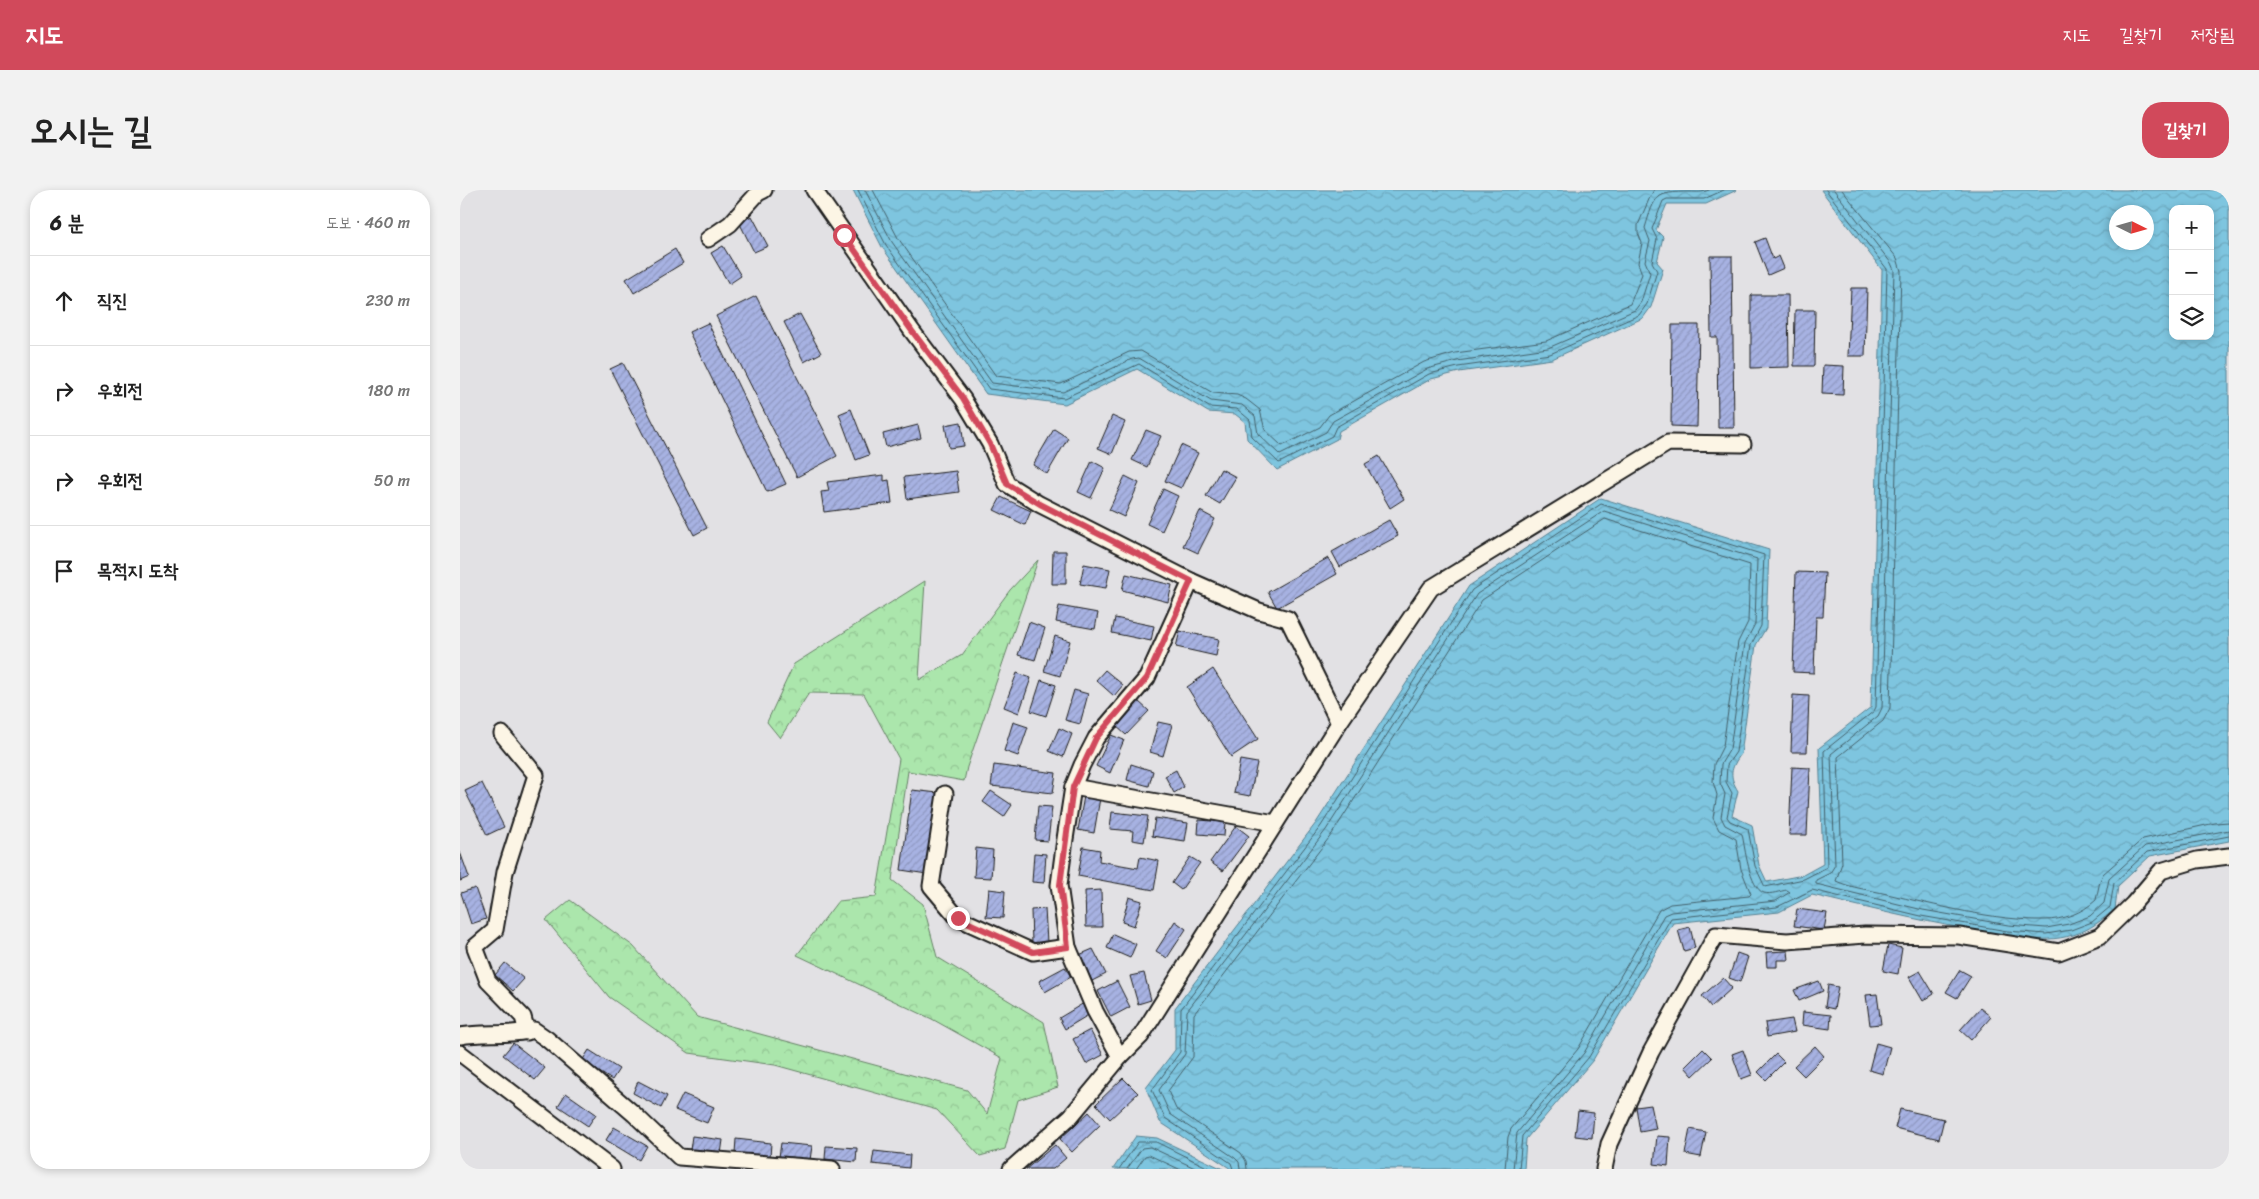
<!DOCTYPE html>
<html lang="ko">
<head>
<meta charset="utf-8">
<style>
	body { margin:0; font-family:Sriracha,"Poor Story",sans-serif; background:#f2f2f2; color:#222 }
	.controls { position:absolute; right:15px; top:15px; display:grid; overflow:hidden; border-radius:10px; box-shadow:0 2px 8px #0003 }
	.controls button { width:45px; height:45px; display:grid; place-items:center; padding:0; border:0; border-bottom:1px solid #e0e0e0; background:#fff; color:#222; font:25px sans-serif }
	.compass { position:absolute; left:1649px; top:15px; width:45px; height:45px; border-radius:50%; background:#fff; box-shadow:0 2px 8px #0003; rotate:95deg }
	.stop { position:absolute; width:15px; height:15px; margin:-11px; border:4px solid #d1495b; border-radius:50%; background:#fff }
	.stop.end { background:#d1495b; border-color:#fff; box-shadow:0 1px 5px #0008 }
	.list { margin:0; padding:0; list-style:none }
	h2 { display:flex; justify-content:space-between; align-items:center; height:65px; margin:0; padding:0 20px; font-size:21px }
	h2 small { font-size:16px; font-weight:400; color:#767676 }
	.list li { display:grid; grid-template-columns:32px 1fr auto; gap:15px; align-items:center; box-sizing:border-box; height:90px; padding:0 20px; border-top:1px solid #e0e0e0 }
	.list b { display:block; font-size:19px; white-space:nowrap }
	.list em { font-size:16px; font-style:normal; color:#767676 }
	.icon { flex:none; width:28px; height:28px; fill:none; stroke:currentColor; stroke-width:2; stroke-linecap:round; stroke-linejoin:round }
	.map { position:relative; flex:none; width:1769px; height:979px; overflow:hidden; border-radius:20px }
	header { display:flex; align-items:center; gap:30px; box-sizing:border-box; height:70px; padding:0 25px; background:#d1495b; color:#fff }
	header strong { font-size:24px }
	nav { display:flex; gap:28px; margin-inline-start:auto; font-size:18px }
	.intro { display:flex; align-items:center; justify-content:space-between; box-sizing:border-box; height:120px; padding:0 30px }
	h1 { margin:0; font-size:35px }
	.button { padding:12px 22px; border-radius:20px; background:#d1495b; color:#fff; font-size:18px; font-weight:700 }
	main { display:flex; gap:30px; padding:0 30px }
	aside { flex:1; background:#fff; border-radius:20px; box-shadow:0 2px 8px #0003 }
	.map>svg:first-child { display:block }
	.forest { fill:url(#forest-crowns); stroke:#648164 }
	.water { fill:url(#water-waves); stroke:#578191; fill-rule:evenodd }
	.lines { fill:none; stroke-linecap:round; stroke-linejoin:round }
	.shore { stroke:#43606a; stroke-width:1 }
	.building { fill:url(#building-hatch); stroke:#1c1c1c }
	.minor-casing { stroke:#1c1c1c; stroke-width:19 }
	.minor { stroke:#fcf5e5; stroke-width:15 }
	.route { stroke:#d1495b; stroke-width:6 }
</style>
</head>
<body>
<header>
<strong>지도</strong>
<nav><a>지도</a><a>길찾기</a><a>저장됨</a></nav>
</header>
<div class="intro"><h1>오시는 길</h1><a class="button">길찾기</a></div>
<main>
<aside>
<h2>6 분<small>도보 · 460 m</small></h2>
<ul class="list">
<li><svg class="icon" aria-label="ahead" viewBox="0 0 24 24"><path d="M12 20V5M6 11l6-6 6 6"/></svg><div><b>직진</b></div><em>230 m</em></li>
<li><svg class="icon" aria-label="right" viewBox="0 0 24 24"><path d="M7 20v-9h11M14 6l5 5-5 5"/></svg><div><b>우회전</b></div><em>180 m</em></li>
<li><svg class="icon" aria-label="right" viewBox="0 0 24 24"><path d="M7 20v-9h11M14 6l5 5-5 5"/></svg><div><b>우회전</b></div><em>50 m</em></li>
<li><svg class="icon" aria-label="arrive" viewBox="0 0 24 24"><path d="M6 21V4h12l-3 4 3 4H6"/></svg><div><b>목적지 도착</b></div></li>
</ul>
</aside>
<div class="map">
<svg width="1769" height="979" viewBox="0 0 1769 979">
	<defs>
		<pattern id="forest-crowns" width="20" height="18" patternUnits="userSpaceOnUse" patternTransform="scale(1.25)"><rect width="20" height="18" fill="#abe6ac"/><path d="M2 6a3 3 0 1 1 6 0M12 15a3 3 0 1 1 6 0" fill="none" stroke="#93c593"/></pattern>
		<pattern id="water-waves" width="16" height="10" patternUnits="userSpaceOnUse" patternTransform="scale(1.25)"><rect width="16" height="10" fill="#7ec5df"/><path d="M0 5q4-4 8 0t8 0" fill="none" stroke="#6ca9bf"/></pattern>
		<pattern id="building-hatch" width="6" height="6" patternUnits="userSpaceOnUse" patternTransform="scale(1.25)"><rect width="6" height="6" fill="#a7b2e2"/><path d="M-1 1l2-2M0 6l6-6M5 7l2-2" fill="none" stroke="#8f98c1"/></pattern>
	</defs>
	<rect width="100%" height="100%" fill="#e2e1e4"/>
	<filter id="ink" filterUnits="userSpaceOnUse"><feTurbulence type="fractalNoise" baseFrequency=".02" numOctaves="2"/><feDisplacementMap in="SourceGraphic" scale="10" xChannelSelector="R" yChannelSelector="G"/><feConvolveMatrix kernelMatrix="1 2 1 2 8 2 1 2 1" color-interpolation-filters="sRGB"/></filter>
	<g filter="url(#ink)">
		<path class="forest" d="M578 370 507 577 504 591 448 581 432 690 463 714 477 767 584 832 598 897 558 910 545 959 520 966 477 920 315 875 229 863 149 807 86 730 110 710 173 756 237 827 507 900 527 924 542 868 472 829 337 765 378 711 416 707 439 569 404 504 349 503 320 548 307 532 334 474 465 391 459 490 502 465 550 400Z"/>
		<g class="water">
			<path d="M393 0H1277L1246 14H1207L1196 40 1203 47 1197 72 1203 79 1191 117 1183 128 1092 169 999 182 971 189 879 241 877 249 817 280 787 249 785 232 775 224 748 222 677 179 605 214 526 204 422 57Z"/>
			<path d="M1361 0H1769V651L1690 666 1658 696 1655 719C1642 730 1630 740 1613 745 1580 755 1541 745 1508 739 1455 730 1404 717 1352 705L1319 722 1213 733 1133 870 1066 949 1064 979H771L700 932 686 898 715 860V818L856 633 1009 396 1141 308 1309 360 1306 438 1296 455 1281 564C1270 579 1269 586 1278 601L1272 626 1292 635 1299 675 1307 692 1343 685 1363 674 1359 558 1411 517 1422 80ZM1713 19H1750V146H1713ZM1656 22H1686V52H1656Z"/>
			<path d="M676 946 697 948 763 979H653Z"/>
		</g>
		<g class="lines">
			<g class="shore">
				<path d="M398 0 426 55 529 199 604 208 679 174 749 217 777 219 790 230 792 247 819 273 872 246 876 237 969 184 998 177 1090 164 1179 125 1187 114 1197 81 1192 72 1197 49 1192 39 1203 11 1207 9H1244L1264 0"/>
				<path d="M405 0 432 52 532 193 603 202 672 169 679 168 751 211 782 215 795 226 798 244 820 265 866 242 873 231 967 179 997 171 1088 158 1175 120 1181 112 1190 83 1185 71 1190 51 1185 38C1195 5 1195 2 1230 2 1237 2 1242 3 1249 0"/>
				<path d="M413 0 438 48 536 186 601 194 669 162 681 161 753 203 777 205 786 209 800 220 805 240 822 256 860 237 869 225 964 172 995 163 1086 151 1170 114 1182 84 1178 73 1182 53 1178 43V35L1190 7 1194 0"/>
				<path d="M1374 0 1431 73 1434 80 1422 518 1418 526 1371 564 1375 675 1370 683 1356 690V694L1463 720 1548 735 1586 738 1609 734 1630 726 1644 713 1649 689 1685 656 1769 640"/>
				<path d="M1382 0 1437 68 1441 81 1430 518 1423 531 1378 567 1382 673 1376 691C1391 698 1411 700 1427 704 1474 715 1537 731 1584 730 1604 730 1622 723 1636 710L1640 691 1643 684 1683 649 1755 633 1769 632"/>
				<path d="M659 979 678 952H696L751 979"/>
				<path d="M667 979 682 958 690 957 737 979"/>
				<path d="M676 979 685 966 689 965 719 979"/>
				<path d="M773 979 771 973 705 928 692 900 720 862 721 819 861 636 1012 400 1141 314 1304 365 1301 436 1291 455 1276 562 1267 575 1266 592 1272 603 1267 627 1270 631 1288 639 1295 676 1305 697 1344 689 1367 677 1364 561 1414 521 1416 517 1427 79 1366 0"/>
				<path d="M780 979 779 972 775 968 710 924 699 900 725 864 727 821 866 640 1017 404 1144 321 1297 369 1295 434 1285 453 1270 559 1261 574 1260 593 1265 604 1261 627 1265 635 1282 644C1285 657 1289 698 1304 703 1311 705 1320 701 1327 700L1330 702 1316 711 1211 722 1204 725 1124 863 1057 943 1053 979"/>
				<path d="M787 979 786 971 781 963 716 919 708 901 733 867 734 824 872 644 1022 410 1145 329 1290 375 1288 432 1278 452 1263 556 1254 574 1253 592 1257 605 1253 628 1259 640 1276 649 1281 679 1291 704 1289 706 1210 714 1199 720 1118 859 1051 939 1048 947 1045 979"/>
				<path d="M1059 979 1062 946 1129 867 1211 728 1317 717 1352 700 1461 726 1547 741 1586 744 1611 740 1632 732 1650 717 1654 693 1687 662 1769 646"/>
			</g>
		</g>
		<g class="building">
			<path d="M292 26 308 56 294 62 279 32Z"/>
			<path d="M1305 48 1313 69 1319 66 1324 78 1308 85 1295 52Z"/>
			<path d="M263 56 281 86 269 94 251 63Z"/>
			<path d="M215 59 223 73 174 103 166 89Z"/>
			<path d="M1250 66H1272L1274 238H1258L1257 147H1251Z"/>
			<path d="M1391 98H1407L1405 166H1388Z"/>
			<path d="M1291 105H1328L1329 177 1291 178Z"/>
			<path d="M296 106 377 266 337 287 256 126Z"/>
			<path d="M1335 120H1355L1354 176H1334Z"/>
			<path d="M340 124 361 163 344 172 324 132Z"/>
			<path d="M248 133 326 294 307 302 229 142Z"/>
			<path d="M1212 135H1239L1237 237 1211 236Z"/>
			<path d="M163 173 247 338 234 345 150 179Z"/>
			<path d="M1363 175 1384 176 1383 205 1362 204Z"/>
			<path d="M391 219 409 265 396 270 379 224Z"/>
			<path d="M652 226 665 232 652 264 638 258Z"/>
			<path d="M501 232 504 256 489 258 485 235Z"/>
			<path d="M458 235 461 248 426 257 423 244Z"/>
			<path d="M594 239 608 248 587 284 573 275Z"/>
			<path d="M686 240 701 246 687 277 672 270Z"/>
			<path d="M721 255 738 263 721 298 705 291Z"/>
			<path d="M919 266 944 309 930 318 905 274Z"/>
			<path d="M632 271 645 278 631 308 618 302Z"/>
			<path d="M761 279 776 287 760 314 746 306Z"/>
			<path d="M496 281 499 302 447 309 444 287Z"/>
			<path d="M424 285V291L429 290 432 313 364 322 361 302 369 301 367 292Z"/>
			<path d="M665 286 679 293 664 327 649 320Z"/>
			<path d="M703 299 718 306 702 341 687 334Z"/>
			<path d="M541 307 571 321 565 335 534 320Z"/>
			<path d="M740 321 755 329 738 363 723 356Z"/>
			<path d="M929 330 938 346 880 377 872 362Z"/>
			<path d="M593 361H606V394H592Z"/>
			<path d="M868 368 877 384 817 418 808 402Z"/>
			<path d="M624 374 650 379 646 398 620 394Z"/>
			<path d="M1336 382 1365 383 1363 427H1356L1354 483 1333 482Z"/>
			<path d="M666 384 712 395 708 412 662 400Z"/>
			<path d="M599 416 638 423 635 439 596 432Z"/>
			<path d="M655 428 694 436 691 451 652 443Z"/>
			<path d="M569 432 585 438 575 470 558 465Z"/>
			<path d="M720 441 759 449 756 466 716 457Z"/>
			<path d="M595 446 610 451 600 486 584 481Z"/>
			<path d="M753 479 798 549 771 567 727 497Z"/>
			<path d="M645 480 663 495 654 506 636 490Z"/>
			<path d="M557 483 571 488 559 523 544 517Z"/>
			<path d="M581 490 596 495 586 526 571 521Z"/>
			<path d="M614 500 628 504 620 534 605 530Z"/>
			<path d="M1333 505 1349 506 1347 562H1331Z"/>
			<path d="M678 511 689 521 666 545 655 535Z"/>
			<path d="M553 532 568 537 558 566 544 561Z"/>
			<path d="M698 532 712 535 703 566 690 562Z"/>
			<path d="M599 538 612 544 603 567 589 561Z"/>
			<path d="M651 545 664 550 650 583 636 576Z"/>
			<path d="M780 570 797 573 790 606 774 603Z"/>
			<path d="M671 574 693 581 689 596 667 590Z"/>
			<path d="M534 575 596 583 593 603 531 596Z"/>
			<path d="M1332 577 1350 578 1347 645H1329Z"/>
			<path d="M716 580 724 597 714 603 705 586Z"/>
			<path d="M22 593 44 637 27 645 5 601Z"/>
			<path d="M452 600 478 603 467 684 441 680Z"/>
			<path d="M531 601 552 615 544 627 523 612Z"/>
			<path d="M624 606 640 608 634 643 618 640Z"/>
			<path d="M578 616 592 617 588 651 575 650Z"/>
			<path d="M652 622 688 626 684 652 672 650 673 641 650 639Z"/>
			<path d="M695 628 728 633 725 651 692 646Z"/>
			<path d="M739 630 765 632 764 646 738 644Z"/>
			<path d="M776 636 789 646 763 681 750 672Z"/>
			<path d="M623 657 640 660 639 671 678 678 680 667 699 671 694 700 618 686Z"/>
			<path d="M516 658 533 660 531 688 514 687Z"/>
			<path d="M0 662 9 687 0 691Z"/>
			<path d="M574 663 586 664 584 693 572 692Z"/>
			<path d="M730 667 740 673 721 700 712 693Z"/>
			<path d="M15 698 26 729 11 734 1 703Z"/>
			<path d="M529 699 545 701 543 728 526 727Z"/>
			<path d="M641 700 642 737H626L625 701Z"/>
			<path d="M669 707 682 711 674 736 662 732Z"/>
			<path d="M585 719 587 752 572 753 571 720Z"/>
			<path d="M1337 719 1367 723 1364 740 1334 736Z"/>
			<path d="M715 731 726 739 707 768 696 761Z"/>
			<path d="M1230 737 1235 758 1224 761 1218 740Z"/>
			<path d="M653 744 676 754 670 768 647 758Z"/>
			<path d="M1428 755 1442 758 1438 784 1423 781Z"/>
			<path d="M633 759 646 784 632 791 619 765Z"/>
			<path d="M1328 761 1329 770H1317V777H1307L1306 762Z"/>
			<path d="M1277 763 1288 767 1280 792 1269 788Z"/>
			<path d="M45 773 64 789 53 801 35 785Z"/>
			<path d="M605 777 611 787 585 802 579 791Z"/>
			<path d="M1500 780 1511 786 1497 808 1486 802Z"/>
			<path d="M1460 781 1474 804 1463 811 1449 787Z"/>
			<path d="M684 783 691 810 678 814 670 786Z"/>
			<path d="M1263 788 1272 798 1251 817 1242 806Z"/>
			<path d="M657 791 670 817 651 827 638 801Z"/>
			<path d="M1359 791 1363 801 1339 811 1334 800Z"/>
			<path d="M1368 795 1378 797 1374 819 1365 817Z"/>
			<path d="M1417 804 1421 834 1410 835 1406 805Z"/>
			<path d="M624 813 630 824 605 839 599 828Z"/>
			<path d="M1520 818 1531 827 1511 850 1500 840Z"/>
			<path d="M1343 822 1371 825 1370 839 1342 835Z"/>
			<path d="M1332 829 1335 842 1307 847 1305 833Z"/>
			<path d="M630 840 643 865 626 874 613 849Z"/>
			<path d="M53 853 85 878 75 890 43 865Z"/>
			<path d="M1416 853 1430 857 1423 884 1409 880Z"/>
			<path d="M1355 856 1364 866 1344 886 1334 876Z"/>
			<path d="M1243 859 1252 868 1233 886 1225 877Z"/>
			<path d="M129 860 159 879 152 890 122 871Z"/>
			<path d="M1283 860 1292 885 1281 889 1272 864Z"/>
			<path d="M1316 864 1324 872 1306 890 1298 882Z"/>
			<path d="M663 888 678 903 650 929 636 914Z"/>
			<path d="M178 891 207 906 201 918 173 903Z"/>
			<path d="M106 903 136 924 128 936 98 916Z"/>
			<path d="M223 904 254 917 247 933 215 920Z"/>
			<path d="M1191 915 1196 939 1180 942 1176 917Z"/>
			<path d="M1440 919 1484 929 1479 949 1435 938Z"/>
			<path d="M1118 921 1134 923 1132 948 1115 946Z"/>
			<path d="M629 922 640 935 612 962 600 949Z"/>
			<path d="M154 937 187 956 179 970 146 950Z"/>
			<path d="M1230 939 1246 942 1241 967 1225 964Z"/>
			<path d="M232 946 263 950 261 964 230 960Z"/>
			<path d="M1197 946 1210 947 1208 976 1194 974Z"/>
			<path d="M276 949 311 953 310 967 275 963Z"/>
			<path d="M321 953 352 956 350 970 319 967Z"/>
			<path d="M595 955 606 968 593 979H566Z"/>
			<path d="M366 956 397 958 396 972 365 969Z"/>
			<path d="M414 961 450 965 449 978 412 974Z"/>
		</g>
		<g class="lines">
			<defs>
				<g id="minor">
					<path d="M354 0 452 141 503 209 530 254 547 294 579 314 731 391 687 488 636 548 622 575 613 597 605 649 599 695 608 757 635 821 660 867"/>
					<path d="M248 49 270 34 298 3 304 0"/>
					<path d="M731 391 799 421 828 429 879 533"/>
					<path d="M42 544 76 585 45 682 35 740 15 757 28 791 63 827 67 842"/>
					<path d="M613 597 815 633"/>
					<path d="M485 604 471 696 498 728 573 762 608 757"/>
					<path d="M0 846C25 842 49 846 74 840L87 849 174 924 219 967 372 979"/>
					<path d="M0 863 152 979"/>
					<path d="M551 979 611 926 660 867 681 846 879 533 971 398 1208 253 1283 254"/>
					<path d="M1144 979 1149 954 1191 862 1256 745 1327 751 1405 745 1499 746 1599 762 1640 746 1673 714 1701 681 1737 670 1769 666"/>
				</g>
			</defs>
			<use href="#minor" class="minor-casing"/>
			<use href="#minor" class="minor"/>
		</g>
	</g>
	<g class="lines" filter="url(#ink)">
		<path class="route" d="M384 45 452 141 503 208 530 254 547 294 580 314 731 391 687 488 636 548 613 597 600 695 608 757 573 762 498 728"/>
	</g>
</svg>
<div class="controls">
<button>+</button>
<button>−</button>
<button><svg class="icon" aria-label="layers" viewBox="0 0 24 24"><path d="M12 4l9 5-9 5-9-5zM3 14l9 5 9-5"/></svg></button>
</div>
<svg class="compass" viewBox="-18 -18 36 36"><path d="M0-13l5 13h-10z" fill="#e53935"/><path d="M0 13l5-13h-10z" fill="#767676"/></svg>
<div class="stop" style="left:384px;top:45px"></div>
<div class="stop end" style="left:498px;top:728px"></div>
</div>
</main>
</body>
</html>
